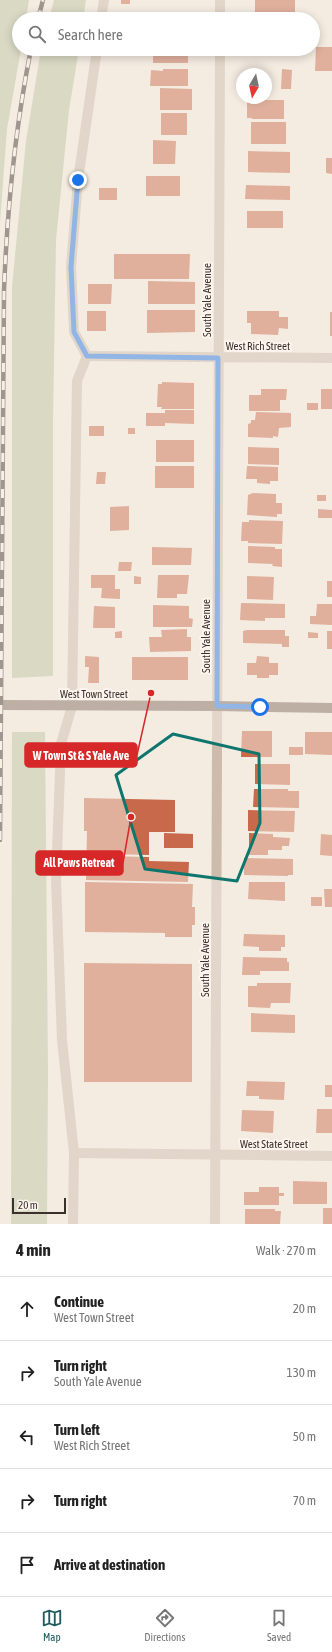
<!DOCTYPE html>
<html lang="en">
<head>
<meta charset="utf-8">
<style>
	body { margin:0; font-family:"Asap Condensed",sans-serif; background:#f2f2f2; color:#222 }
	.compass { position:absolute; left:236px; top:68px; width:36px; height:36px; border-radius:50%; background:#fff; box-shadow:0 2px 10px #0003; rotate:189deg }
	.scale { position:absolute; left:12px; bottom:10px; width:54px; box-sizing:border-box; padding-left:4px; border:2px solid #3b302b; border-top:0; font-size:11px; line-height:14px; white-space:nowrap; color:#3b302b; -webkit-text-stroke:3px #fbf5ee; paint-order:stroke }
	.stop { position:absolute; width:12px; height:12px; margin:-9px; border:3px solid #1a73e8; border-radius:50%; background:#fff }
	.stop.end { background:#1a73e8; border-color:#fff; box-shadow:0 1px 4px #0008 }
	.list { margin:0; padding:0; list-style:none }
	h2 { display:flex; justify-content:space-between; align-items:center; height:52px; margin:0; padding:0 16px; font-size:17px }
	h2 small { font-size:13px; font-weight:400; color:#767676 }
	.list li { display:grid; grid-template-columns:26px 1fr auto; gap:12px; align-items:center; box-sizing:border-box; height:64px; padding:0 16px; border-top:1px solid #e0e0e0 }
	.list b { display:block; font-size:15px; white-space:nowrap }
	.list p { margin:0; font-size:13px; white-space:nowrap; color:#767676 }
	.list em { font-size:13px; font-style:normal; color:#767676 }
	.icon { flex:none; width:22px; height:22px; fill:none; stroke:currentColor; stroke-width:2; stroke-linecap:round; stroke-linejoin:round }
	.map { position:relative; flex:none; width:332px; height:1224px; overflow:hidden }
	.search { position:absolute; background:#fff; box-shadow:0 2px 10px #0003; left:12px; right:12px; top:12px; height:44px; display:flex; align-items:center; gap:10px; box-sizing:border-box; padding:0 14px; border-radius:22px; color:#767676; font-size:15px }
	.sheet { height:372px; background:#fff }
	nav { display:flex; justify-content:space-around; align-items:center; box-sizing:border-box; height:56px; border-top:1px solid #e0e0e0; background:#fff; font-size:11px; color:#767676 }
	nav a { display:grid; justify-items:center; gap:2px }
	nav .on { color:#1f5a5e }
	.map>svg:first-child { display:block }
	.green { fill:#b8c4a0 }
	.building { fill:#c8694b }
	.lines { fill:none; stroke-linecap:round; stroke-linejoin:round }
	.minor { stroke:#cdbbac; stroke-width:10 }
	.major { stroke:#7d675c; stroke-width:10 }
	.rail-casing { stroke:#3b302b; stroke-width:4.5 }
	.rail { stroke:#fbf5ee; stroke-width:3; stroke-dasharray:9; stroke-linecap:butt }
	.route { stroke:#1a73e8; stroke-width:5 }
	.marked { fill:none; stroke:#0f766e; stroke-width:3; stroke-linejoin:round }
	.labels { text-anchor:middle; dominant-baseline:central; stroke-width:4; stroke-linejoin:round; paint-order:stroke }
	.street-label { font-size:11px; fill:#3b302b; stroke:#fbf5ee }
	.leader { fill:none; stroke:#d62828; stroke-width:1.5 }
	.callout-dot { fill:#d62828; stroke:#fbf5ee; stroke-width:1.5 }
	.callout { fill:#d62828; stroke:#d62828; stroke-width:1.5 }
	.callout-label { font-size:12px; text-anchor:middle; font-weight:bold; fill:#fff }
</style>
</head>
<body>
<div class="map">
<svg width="332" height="1224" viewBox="0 0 332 1224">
	<rect width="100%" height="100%" fill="#f4ebe1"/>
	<g class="green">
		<path d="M0 0H29L26 19H19V49H21L7 129 0 222Z"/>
		<path d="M54 0H86L83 19H49Z"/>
		<path d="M41 49H79L69 110 56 240 53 419V676L12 678V287L26 141Z"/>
		<path d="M12 732H45L48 1073 47 1224H11Z"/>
	</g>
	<g class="building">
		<rect x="121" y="0" width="9" height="4"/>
		<rect x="255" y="0" width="40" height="15"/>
		<path d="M166 15H189V17H194V19H166Z"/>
		<path d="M120 16 138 17V19H120Z"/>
		<path d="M316 47H332V71H315Z"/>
		<rect x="153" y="49" width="35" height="14"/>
		<path d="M163 69H188V86H150L151 70 163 71Z"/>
		<path d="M282 69 292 70 291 89H281Z"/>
		<path d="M160 88 192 89V110H160Z"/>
		<path d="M252 100H284V119H252V118H247V101L252 102Z"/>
		<rect x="161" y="113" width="26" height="22"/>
		<rect x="251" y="122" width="35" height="22"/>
		<path d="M153 140 176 141 175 164H153Z"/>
		<path d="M248 151 290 152V173L248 172Z"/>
		<path d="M326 158H332V174L326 173Z"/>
		<rect x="146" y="176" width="34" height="20"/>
		<path d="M246 185 290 186V200L245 199Z"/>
		<rect x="99" y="188" width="18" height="12"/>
		<rect x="247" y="211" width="36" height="17"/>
		<path d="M114 254H190L189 279H114Z"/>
		<path d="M148 281 195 282V304H148Z"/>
		<path d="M88 284H112L111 304H88Z"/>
		<path d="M147 310H195V332L147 333Z"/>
		<rect x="87" y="311" width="19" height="20"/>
		<path d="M247 311H279V317H288V329L279 328 278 335 251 334V323H247Z"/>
		<rect x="330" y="312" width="2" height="24"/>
		<path d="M162 382 194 383V409H161L162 407H157L158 384H162Z"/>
		<path d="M261 389H287L286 400H280V411H249V395H261Z"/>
		<rect x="321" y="389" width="11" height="20"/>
		<rect x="307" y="403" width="11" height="7"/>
		<path d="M165 410H194V424L165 423V426H146V413H165Z"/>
		<path d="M256 412 291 413V427L279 428 278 437 273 436V438L248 437V424L251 423V420H255Z"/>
		<rect x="89" y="426" width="15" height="10"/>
		<rect x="128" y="428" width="7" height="6"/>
		<rect x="156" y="440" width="38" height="22"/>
		<path d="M248 447 279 448V465L248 464Z"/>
		<rect x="155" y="466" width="39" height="22"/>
		<path d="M247 466 278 467V481H270V484L257 483V479H246Z"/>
		<path d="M97 472H106L105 484H96Z"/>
		<path d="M253 493 276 494V503H282V514H277V517L247 515 248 495Z"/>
		<rect x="317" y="495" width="9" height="6"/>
		<path d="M129 506V530L110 531V507Z"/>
		<path d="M318 509 332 510V518H318Z"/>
		<path d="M249 520 283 521 282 544 248 543V541H241L242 522H249Z"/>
		<path d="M248 546 275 547V549H282V567L272 566 273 564 248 563Z"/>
		<path d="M152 547 192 548 191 565H152Z"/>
		<path d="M119 562H132L131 571H118Z"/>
		<path d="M91 575H115V589H120V599L101 598 102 588H91Z"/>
		<path d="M158 575H189L187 594H177V598H157Z"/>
		<path d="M134 576 141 577V584H134Z"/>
		<path d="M247 576 274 577 273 600 247 599Z"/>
		<rect x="327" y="581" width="5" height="16"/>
		<path d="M241 603 285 604V618H265V621L240 620Z"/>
		<path d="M317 604H332V625L310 624V616H316Z"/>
		<path d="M153 605 189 606V618L193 619 192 627H153Z"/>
		<path d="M94 606 115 607V628H93Z"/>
		<path d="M187 629V637H191V651L150 652 149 637H162L161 630Z"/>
		<path d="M247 630H285V636H289V647H282V644L243 643V631Z"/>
		<path d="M122 631V638H115V632Z"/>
		<rect x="327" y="631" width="5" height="18"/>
		<path d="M308 632 318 633V638H308Z"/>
		<path d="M85 656 99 657V683H88L89 667H85Z"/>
		<path d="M257 656 269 657V663H278V675H269V678H257V675H247V663H256Z"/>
		<rect x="132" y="657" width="56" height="23"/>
		<path d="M242 731H272V757H241Z"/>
		<path d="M305 732H332V755L305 754Z"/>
		<rect x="289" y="747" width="14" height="8"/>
		<path d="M255 764H290V785L255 784Z"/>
		<path d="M254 789H288V791H299V808L253 807Z"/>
		<path d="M84 798 175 800V832H149V855L105 854V856L149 857V861L189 862 188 882 86 880 87 831H84Z"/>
		<path d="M248 810 295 811 294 832 248 831Z"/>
		<path d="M164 833 193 834V848H164Z"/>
		<path d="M249 833 273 834V837L290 838 289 846H282V850H268V855H249Z"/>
		<path d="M321 834 332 835V856L320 855Z"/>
		<path d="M244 858 293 859V875H288V876L244 875Z"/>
		<path d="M85 882 193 884 192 907H195V925H192V937H165V933L85 932Z"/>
		<path d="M249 882H285V901L248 899Z"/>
		<path d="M324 889H332V907H325Z"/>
		<rect x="311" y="897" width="11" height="9"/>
		<path d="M244 934 285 935V947H281V951H259V947L243 946Z"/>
		<path d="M243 957 287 958V962H289V971H260V975H242Z"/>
		<path d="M84 963 192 964V1082H84Z"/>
		<path d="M257 983H291L290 1003H271L270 1008 248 1007V986H257Z"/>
		<path d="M251 1013 295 1015V1033L251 1032Z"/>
		<path d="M247 1081 285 1082 284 1100 259 1099V1096H246Z"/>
		<rect x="325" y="1085" width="7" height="12"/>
		<path d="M317 1109H332V1133H316Z"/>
		<path d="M242 1110 274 1111 273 1133 241 1131Z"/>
		<path d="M293 1181 327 1182V1204H293Z"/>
		<path d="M259 1187H279V1193H284V1196H279V1205H244V1192H259Z"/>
		<rect x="323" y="1208" width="9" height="16"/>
		<path d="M245 1209H275V1211H281L280 1224H245Z"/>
	</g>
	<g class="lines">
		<g class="minor">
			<path d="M101 19 104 0"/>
			<path d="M220 19V0"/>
			<path d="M87 356 332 358"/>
			<path d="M74 1153 332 1156"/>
			<path d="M73 1224 74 1153 62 1040 56 881 61 744 72 706 77 381 87 356 74 332 71 267 78 180 97 49"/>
			<path d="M215 1224 220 49"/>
		</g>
		<path class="major" d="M0 705 217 706 332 708"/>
		<defs>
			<g id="rail">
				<path d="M38 19 43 0"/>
				<path d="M0 840 4 291C7 210 15 129 31 49"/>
			</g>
		</defs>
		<use href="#rail" class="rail-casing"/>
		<use href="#rail" class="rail"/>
	</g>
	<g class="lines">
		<path class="route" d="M78 180 71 267 74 332 87 356 218 358 217 706 260 707"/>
	</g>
	<path d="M0 0H332V1224H0ZM173 734 259 754 260 823 237 881 145 869 116 775Z" fill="#f4ebe1" fill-opacity=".55" fill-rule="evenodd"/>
	<path class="marked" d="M173 734 259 754 260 823 237 881 145 869 116 775Z"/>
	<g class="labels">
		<g class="street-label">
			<text transform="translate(207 300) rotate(-90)">South Yale Avenue</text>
			<text x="258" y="346">West Rich Street</text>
			<text transform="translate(206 636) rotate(-90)">South Yale Avenue</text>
			<text x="94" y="694">West Town Street</text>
			<text transform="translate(205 960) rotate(-90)">South Yale Avenue</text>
			<text x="274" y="1144">West State Street</text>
		</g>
	</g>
	<path class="leader" d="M151 693L137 755M131 817L123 863"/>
	<g class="callout-dot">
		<circle cx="151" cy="693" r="4"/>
		<circle cx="131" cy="817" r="4"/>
	</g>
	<g class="callout">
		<rect x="25" y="743" width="112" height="24" rx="4"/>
		<rect x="36" y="851" width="87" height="24" rx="4"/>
	</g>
	<g class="callout-label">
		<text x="81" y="760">W Town St &amp; S Yale Ave</text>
		<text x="79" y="867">All Paws Retreat</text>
	</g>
</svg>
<svg class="compass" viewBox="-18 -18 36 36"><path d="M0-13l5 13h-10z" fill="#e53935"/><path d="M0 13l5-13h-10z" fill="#767676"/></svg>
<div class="scale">20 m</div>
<div class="stop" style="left:260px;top:707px"></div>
<div class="stop end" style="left:78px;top:180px"></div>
<div class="search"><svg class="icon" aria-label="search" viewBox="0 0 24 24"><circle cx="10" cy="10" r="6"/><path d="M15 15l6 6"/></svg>Search here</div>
</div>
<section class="sheet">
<h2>4 min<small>Walk · 270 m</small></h2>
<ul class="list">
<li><svg class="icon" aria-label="ahead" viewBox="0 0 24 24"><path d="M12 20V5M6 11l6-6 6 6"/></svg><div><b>Continue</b><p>West Town Street</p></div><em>20 m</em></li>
<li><svg class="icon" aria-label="right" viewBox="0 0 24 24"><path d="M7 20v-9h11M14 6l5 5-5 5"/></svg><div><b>Turn right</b><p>South Yale Avenue</p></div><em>130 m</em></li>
<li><svg class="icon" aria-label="left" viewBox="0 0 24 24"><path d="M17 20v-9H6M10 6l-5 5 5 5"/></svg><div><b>Turn left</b><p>West Rich Street</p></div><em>50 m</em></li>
<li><svg class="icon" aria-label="right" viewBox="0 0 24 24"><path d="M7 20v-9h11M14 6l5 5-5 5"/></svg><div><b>Turn right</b></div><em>70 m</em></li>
<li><svg class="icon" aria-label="arrive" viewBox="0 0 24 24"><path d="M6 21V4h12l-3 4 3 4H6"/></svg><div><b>Arrive at destination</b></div></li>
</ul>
</section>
<nav>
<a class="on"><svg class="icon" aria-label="map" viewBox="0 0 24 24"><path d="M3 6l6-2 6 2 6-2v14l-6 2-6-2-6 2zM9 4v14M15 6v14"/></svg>Map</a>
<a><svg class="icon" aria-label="directions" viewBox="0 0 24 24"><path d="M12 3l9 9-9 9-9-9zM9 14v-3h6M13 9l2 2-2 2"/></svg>Directions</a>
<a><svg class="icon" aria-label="saved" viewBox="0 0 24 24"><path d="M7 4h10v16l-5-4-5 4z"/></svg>Saved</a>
</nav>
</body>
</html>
